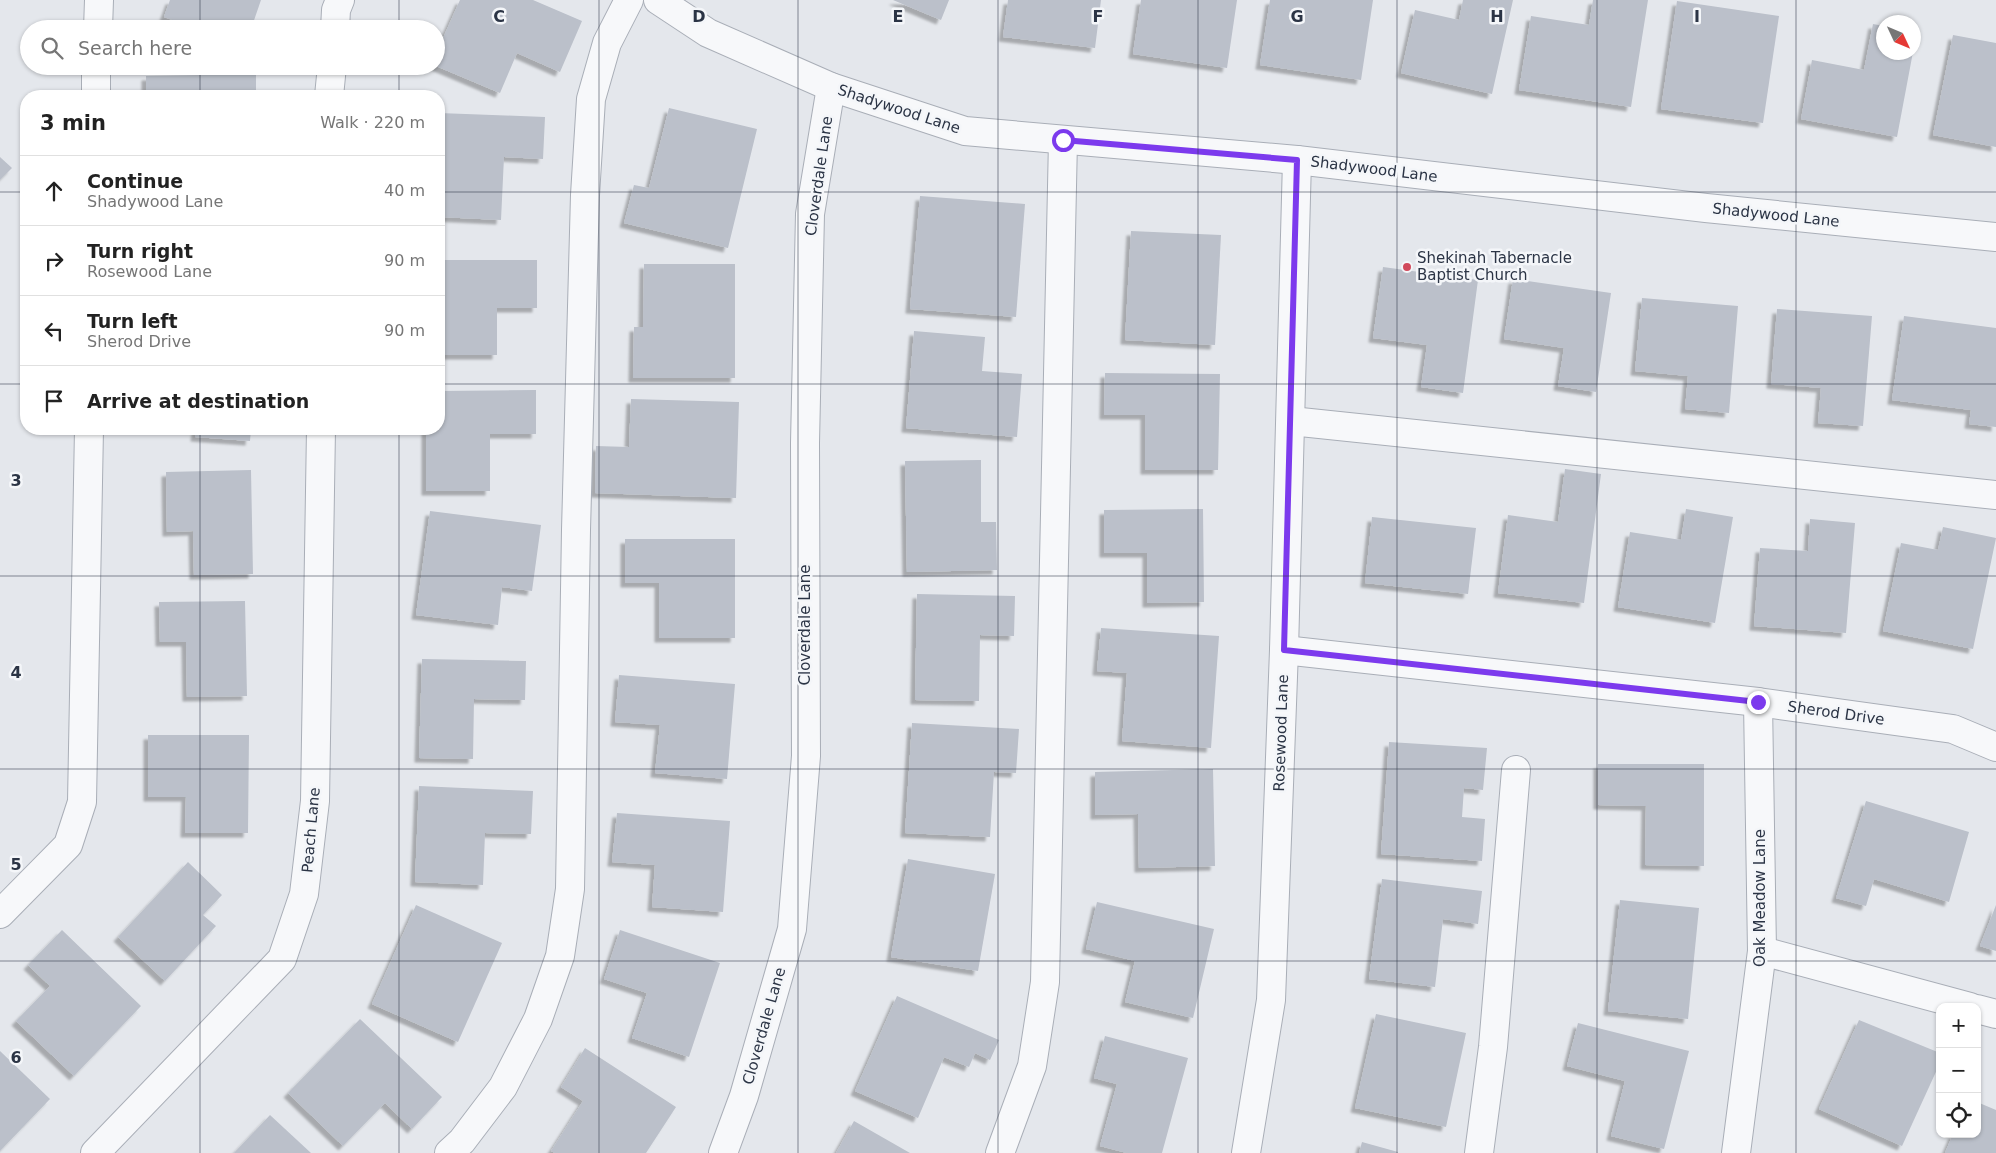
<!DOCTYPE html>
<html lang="en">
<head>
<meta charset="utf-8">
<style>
	body { margin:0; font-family:"DejaVu Sans",sans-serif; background:#f2f2f2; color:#222 }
	.controls { position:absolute; right:15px; bottom:15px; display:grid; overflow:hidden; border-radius:10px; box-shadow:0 1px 4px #0004 }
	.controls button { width:45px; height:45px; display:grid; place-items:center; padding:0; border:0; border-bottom:1px solid #e0e0e0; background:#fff; color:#222; font:25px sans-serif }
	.compass { position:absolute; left:1876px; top:15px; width:45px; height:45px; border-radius:50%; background:#fff; box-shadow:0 1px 4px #0004; rotate:134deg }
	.stop { position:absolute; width:15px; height:15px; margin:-11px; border:4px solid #7c3aed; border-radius:50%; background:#fff }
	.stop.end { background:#7c3aed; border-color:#fff; box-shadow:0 1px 5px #0008 }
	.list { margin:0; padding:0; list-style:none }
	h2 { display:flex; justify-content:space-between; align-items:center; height:65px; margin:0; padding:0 20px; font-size:21px }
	h2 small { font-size:16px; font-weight:400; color:#767676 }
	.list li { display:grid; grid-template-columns:32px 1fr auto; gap:15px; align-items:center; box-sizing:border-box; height:70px; padding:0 20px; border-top:1px solid #e0e0e0 }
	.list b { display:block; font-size:19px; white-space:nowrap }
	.list p { margin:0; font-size:16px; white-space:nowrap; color:#767676 }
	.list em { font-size:16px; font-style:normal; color:#767676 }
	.icon { flex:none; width:28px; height:28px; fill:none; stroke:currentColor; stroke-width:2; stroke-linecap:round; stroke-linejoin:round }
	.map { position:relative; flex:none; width:1996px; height:1153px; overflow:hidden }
	.search { position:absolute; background:#fff; box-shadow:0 1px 4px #0004; left:20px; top:20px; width:425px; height:55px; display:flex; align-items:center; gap:12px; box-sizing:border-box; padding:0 18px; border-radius:28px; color:#767676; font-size:19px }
	.panel { position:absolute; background:#fff; box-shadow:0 1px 4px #0004; left:20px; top:90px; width:425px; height:345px; border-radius:20px }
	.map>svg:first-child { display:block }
	.building { fill:#bbc0ca; filter:url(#shadow) }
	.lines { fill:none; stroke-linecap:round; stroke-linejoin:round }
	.minor-casing { stroke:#a9aeb7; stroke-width:30 }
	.minor { stroke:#f7f8fa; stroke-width:28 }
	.route { stroke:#7c3aed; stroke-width:6 }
	.grid { fill:none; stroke:#2b3445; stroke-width:1; stroke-opacity:0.55 }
	.poi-dot { fill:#d1495b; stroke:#f4f6f9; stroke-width:2 }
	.labels { text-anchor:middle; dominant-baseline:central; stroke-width:5; stroke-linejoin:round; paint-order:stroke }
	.street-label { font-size:15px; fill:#2b3445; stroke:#f4f6f9 }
	.poi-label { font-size:15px; fill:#2b3445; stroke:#f4f6f9; text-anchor:start }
	.grid-label { font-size:16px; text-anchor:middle; font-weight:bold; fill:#2b3445; stroke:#f4f6f9; stroke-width:5; stroke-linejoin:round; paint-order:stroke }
</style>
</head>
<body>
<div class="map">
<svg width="1996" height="1153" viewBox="0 0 1996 1153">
	<defs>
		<filter id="shadow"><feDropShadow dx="-4.5" dy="4.5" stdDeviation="1" flood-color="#0004"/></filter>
	</defs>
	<rect width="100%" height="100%" fill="#e4e7ec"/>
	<g class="building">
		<path d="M170 0H261L251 29H198L164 17Z"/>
		<path d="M460 0H533L582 21 560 72 517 53 500 93 436 66V54Z"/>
		<path d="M893 0H949L941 20Z"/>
		<path d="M1008 0H1101L1095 48 1003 37Z"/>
		<path d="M1141 0H1237L1227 68 1133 54Z"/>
		<path d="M1270 0H1373L1361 80 1260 65Z"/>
		<path d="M1463 0H1513L1492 94 1401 73 1415 10 1459 20Z"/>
		<path d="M1593 0H1648L1631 107 1519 90 1531 16 1589 25Z"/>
		<path d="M1677 1 1779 16 1763 123 1661 109Z"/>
		<path d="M1873 24 1884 26V52H1913L1897 137 1801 119 1812 60 1864 70Z"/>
		<path d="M1914 32H1917L1914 44Z"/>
		<path d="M1953 35 1996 43V147L1933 135Z"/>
		<path d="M256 74V96H146V76Z"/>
		<path d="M669 108 757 129 728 248 624 223 634 185 649 188Z"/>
		<path d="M439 113 545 117 543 159 504 157 501 220 439 217Z"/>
		<path d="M0 157 12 168 0 180Z"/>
		<path d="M920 196 1025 204 1016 317 910 309Z"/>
		<path d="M1131 231 1221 235 1215 345 1125 340Z"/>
		<path d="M439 260H537V308H497V355H439Z"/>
		<path d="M644 264H735V378H633L634 327H643Z"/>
		<path d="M1383 267 1478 280 1463 393 1421 387 1427 345 1373 338Z"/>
		<path d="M1513 279 1611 293 1596 392 1558 386 1564 348 1504 339Z"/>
		<path d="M1642 298 1738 306 1729 413 1685 409 1688 376 1635 371Z"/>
		<path d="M1777 309 1872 316 1863 426 1818 423 1821 388 1771 384Z"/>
		<path d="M1904 316 1996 328V427L1969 424 1971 410 1892 400Z"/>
		<path d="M914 331 985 337 982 371 1022 374 1017 437 906 428Z"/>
		<path d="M1105 373 1220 374 1218 470H1145V415H1104Z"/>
		<path d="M536 390V434H490V491H426V429H439V391Z"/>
		<path d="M631 399 739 402 736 498 595 493 596 446 629 447Z"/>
		<path d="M196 429H251L250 441 195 437Z"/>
		<path d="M981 460V522H996L997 570 907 572 905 461Z"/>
		<path d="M1565 469 1601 474 1584 603 1498 593 1508 515 1558 522Z"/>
		<path d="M251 470 253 574 194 575 193 531 167 532 166 472Z"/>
		<path d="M1203 509 1204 602 1147 603V553H1104V510Z"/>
		<path d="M1686 509 1733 517 1715 623 1618 607 1630 532 1681 540Z"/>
		<path d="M430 511 541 525 532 591 502 587 498 625 416 615Z"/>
		<path d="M1372 517 1476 528 1468 594 1365 583Z"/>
		<path d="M1810 519 1855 523 1846 633 1754 626 1760 548 1808 551Z"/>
		<path d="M1943 527 1996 538 1973 649 1883 631 1901 543 1938 550Z"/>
		<path d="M625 539H735V638H659V583H625Z"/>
		<path d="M917 594 1015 596 1014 636 980 635 979 701 915 700Z"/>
		<path d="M245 601 247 696 187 697 186 642H160L159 602Z"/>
		<path d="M1101 628 1219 636 1211 748 1122 741 1127 673 1097 671Z"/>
		<path d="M422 659 526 661 525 700 474 699 473 759 419 758Z"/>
		<path d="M619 675 735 684 727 779 655 773 660 725 615 722Z"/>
		<path d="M912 723 1019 729 1016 773 994 772 990 837 905 833Z"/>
		<path d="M148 735H249L248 833H185L186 797H148Z"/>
		<path d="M1389 742 1487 748 1483 790 1464 788 1462 817 1485 819 1482 861 1381 854Z"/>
		<path d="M1598 764H1704V866L1645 865 1646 806 1598 805Z"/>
		<path d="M1213 769 1215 866 1139 868 1138 814 1095 815V772Z"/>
		<path d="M419 786 533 791 531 834 485 833 483 885 415 882Z"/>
		<path d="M1866 801 1969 832 1949 902 1874 879 1866 906 1836 898Z"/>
		<path d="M617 813 730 821 723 912 652 907 655 865 612 862Z"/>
		<path d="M908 859 995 874 978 971 891 957Z"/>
		<path d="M188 862 222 895 203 915 216 926 165 981 118 937Z"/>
		<path d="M1382 879 1482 891 1478 924 1443 919 1435 987 1369 979Z"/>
		<path d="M1620 900 1699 908 1688 1019 1608 1011Z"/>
		<path d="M1097 902 1214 929 1193 1018 1125 1002 1135 961 1086 949Z"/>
		<path d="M416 905 502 943 458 1042 372 1004Z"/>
		<path d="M1996 905V951L1980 946Z"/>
		<path d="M62 930 141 1006 74 1076 16 1021 50 986 28 965Z"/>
		<path d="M620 930 720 963 689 1057 632 1038 647 993 604 979Z"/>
		<path d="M897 996 999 1040 990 1060 975 1053 969 1067 944 1057 918 1118 855 1091Z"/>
		<path d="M1376 1014 1466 1033 1446 1127 1355 1108Z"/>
		<path d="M360 1019 442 1097 412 1129 385 1103 343 1146 288 1093Z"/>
		<path d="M1859 1020 1940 1053V1063L1902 1146 1819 1109Z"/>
		<path d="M1578 1023 1689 1051 1664 1149 1611 1136 1625 1081 1567 1066Z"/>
		<path d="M1105 1036 1188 1058 1162 1153H1127L1100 1146 1117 1084 1094 1078Z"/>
		<path d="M585 1048 676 1107 646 1153H555L551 1151 583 1101 561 1087Z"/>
		<path d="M0 1051 50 1099 0 1151Z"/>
		<path d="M1977 1102 1996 1110V1153H1945L1953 1134H1977Z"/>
		<path d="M270 1115 311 1153H234Z"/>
		<path d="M854 1121 910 1153H836Z"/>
		<path d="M1362 1142 1398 1152V1153H1359Z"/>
	</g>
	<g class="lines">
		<defs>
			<g id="minor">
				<path d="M658 0 708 33 831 87 965 131 1297 160 1706 208 1996 237"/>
				<path d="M98 29 99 0"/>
				<path d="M335 29 336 10 340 0"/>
				<path d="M96 96V66"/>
				<path d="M329 96 332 66"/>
				<path d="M1291 421 1996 495"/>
				<path d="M1284 650 1758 702 1953 729 1996 747"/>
				<path d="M0 914 68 845 82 802 89 429"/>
				<path d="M1762 951 1970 1007"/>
				<path d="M1977 1009 1996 1014"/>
				<path d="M95 1153 282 959 304 894 315 801 321 429"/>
				<path d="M449 1153 462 1141 503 1087 538 1019 560 956 570 889 576 530 585 195 591 99 607 43 629 0"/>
				<path d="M723 1153 744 1096 792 929 806 756 805 443 810 214 831 87"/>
				<path d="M1000 1153 1032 1066 1045 982 1063 140"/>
				<path d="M1246 1153 1271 1000 1284 650 1297 160"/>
				<path d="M1479 1153 1493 1047 1516 770"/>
				<path d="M1736 1153 1762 951 1758 702"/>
			</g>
		</defs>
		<use href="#minor" class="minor-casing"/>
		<use href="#minor" class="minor"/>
	</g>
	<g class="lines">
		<path class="route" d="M1063 140 1297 160 1284 650 1758 702"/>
	</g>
	<path class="grid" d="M200 0V29M399 0V29M599 0V1153M798 0V1153M998 0V1153M1198 0V1153M1397 0V1153M1597 0V1153M1796 0V1153M200 66V96M399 66V96M0 192H26M439 192H1996M0 384H26M439 384H1996M200 429V1153M399 429V1153M0 576H1996M0 769H1996M0 961H1996"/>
	<circle class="poi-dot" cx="1407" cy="267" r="5"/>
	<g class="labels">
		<g class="street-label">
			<text transform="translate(899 109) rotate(18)">Shadywood Lane</text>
			<text transform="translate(1374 169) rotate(7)">Shadywood Lane</text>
			<text transform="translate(819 176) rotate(-82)">Cloverdale Lane</text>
			<text transform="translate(1776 215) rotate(6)">Shadywood Lane</text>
			<text transform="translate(805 625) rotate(-90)">Cloverdale Lane</text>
			<text transform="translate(1836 713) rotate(8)">Sherod Drive</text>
			<text transform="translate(1281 733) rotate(-88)">Rosewood Lane</text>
			<text transform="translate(311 830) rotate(-85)">Peach Lane</text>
			<text transform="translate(1760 898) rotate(-90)">Oak Meadow Lane</text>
			<text transform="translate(764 1026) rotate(-74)">Cloverdale Lane</text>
		</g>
		<g class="poi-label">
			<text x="1417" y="258">Shekinah Tabernacle<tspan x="1417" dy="17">Baptist Church</tspan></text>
		</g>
	</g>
	<g class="grid-label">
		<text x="499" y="22">C</text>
		<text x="699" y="22">D</text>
		<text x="898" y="22">E</text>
		<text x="1098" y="22">F</text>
		<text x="1297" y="22">G</text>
		<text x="1497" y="22">H</text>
		<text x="1697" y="22">I</text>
		<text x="16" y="486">3</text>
		<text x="16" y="678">4</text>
		<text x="16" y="870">5</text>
		<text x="16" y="1063">6</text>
	</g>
</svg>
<div class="controls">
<button>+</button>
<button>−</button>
<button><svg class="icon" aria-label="locate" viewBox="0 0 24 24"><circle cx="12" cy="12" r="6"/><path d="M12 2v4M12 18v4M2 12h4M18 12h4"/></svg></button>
</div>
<svg class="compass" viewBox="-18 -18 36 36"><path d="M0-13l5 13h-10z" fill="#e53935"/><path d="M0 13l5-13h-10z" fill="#767676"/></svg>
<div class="stop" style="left:1063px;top:140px"></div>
<div class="stop end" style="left:1758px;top:702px"></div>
<div class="search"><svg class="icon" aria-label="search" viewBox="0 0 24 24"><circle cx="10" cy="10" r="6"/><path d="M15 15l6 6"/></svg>Search here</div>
<section class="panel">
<h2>3 min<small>Walk · 220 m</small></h2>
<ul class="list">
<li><svg class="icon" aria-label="ahead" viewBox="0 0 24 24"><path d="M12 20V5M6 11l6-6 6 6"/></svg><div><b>Continue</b><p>Shadywood Lane</p></div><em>40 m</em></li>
<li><svg class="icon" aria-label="right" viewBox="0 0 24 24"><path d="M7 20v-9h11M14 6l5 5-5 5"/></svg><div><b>Turn right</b><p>Rosewood Lane</p></div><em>90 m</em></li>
<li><svg class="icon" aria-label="left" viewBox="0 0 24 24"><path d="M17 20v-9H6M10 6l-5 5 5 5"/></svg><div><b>Turn left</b><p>Sherod Drive</p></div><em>90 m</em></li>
<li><svg class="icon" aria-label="arrive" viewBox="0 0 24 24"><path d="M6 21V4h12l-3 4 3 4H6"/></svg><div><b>Arrive at destination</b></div></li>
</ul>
</section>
</div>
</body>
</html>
